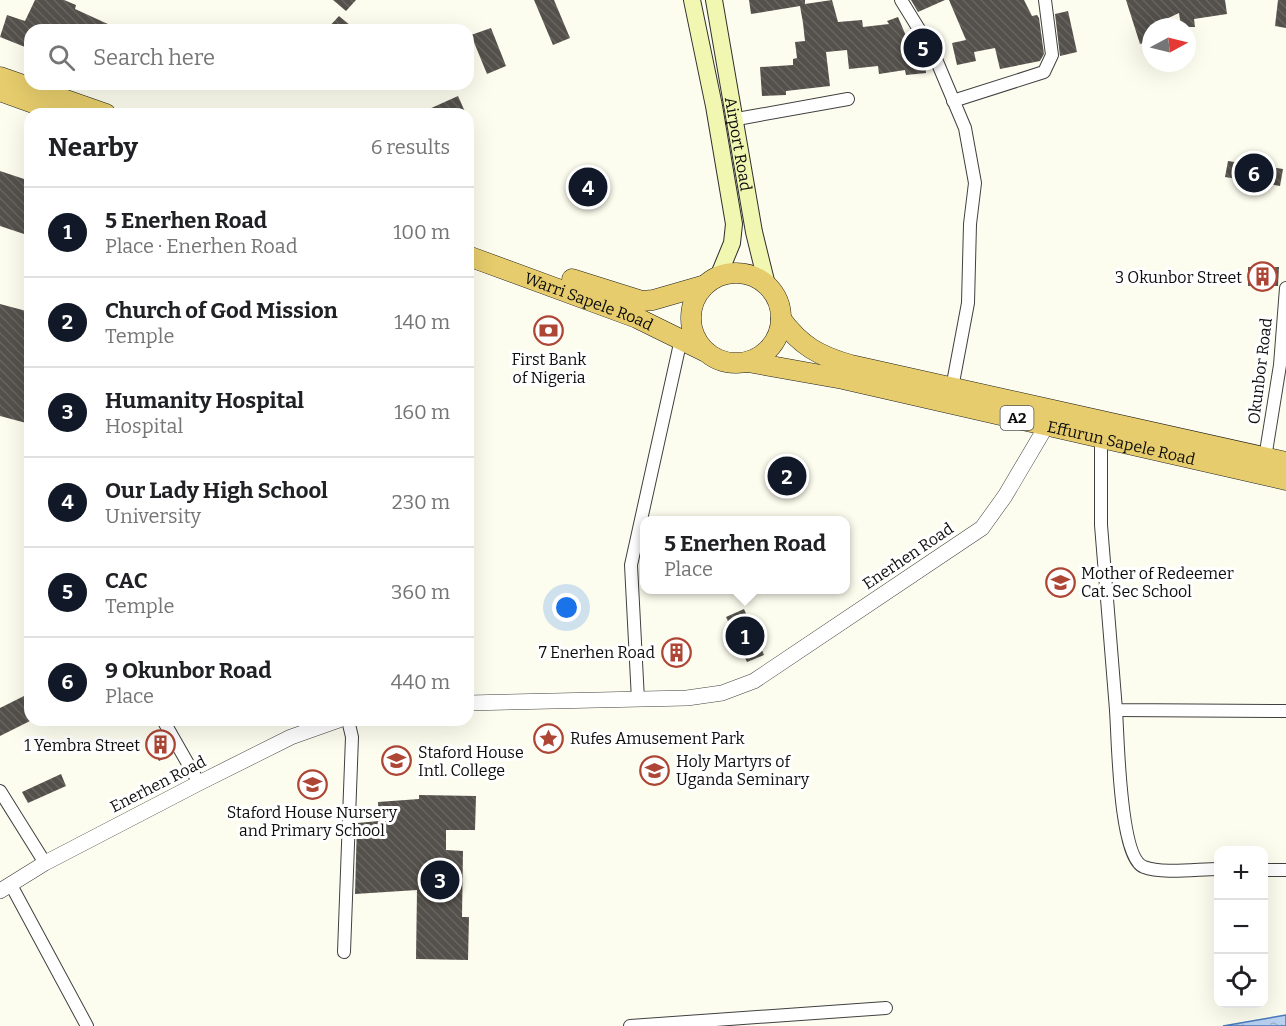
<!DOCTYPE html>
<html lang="en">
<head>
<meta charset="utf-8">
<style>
	body { margin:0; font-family:Bitter,serif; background:#f6f6f6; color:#202124 }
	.controls { position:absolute; right:18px; bottom:18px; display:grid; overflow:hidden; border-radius:12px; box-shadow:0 6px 24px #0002 }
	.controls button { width:54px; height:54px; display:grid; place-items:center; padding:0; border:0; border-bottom:2px solid #e0e0e0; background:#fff; color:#202124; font:30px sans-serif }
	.compass { position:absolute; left:1142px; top:18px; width:54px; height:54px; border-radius:50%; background:#fff; box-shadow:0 6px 24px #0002; rotate:83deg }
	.you { position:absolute; left:567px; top:608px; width:21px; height:21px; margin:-15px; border:4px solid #fff; border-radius:50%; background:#1a73e8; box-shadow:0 0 0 9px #1a73e833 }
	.badge { display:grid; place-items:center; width:39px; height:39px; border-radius:50%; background:#111827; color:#fff; font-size:20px; font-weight:700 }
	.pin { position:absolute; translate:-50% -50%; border:3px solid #fff; box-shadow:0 2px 6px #0006 }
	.popup { position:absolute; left:640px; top:516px; width:210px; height:78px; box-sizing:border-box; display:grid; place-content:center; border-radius:12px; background:#fff; filter:drop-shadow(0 2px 4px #0005); font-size:20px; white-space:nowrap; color:#757577 }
	.popup b { font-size:22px; color:#202124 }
	.popup::after { content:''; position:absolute; left:50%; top:100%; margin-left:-12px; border:12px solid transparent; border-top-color:#fff }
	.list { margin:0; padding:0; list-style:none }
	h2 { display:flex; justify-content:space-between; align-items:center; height:78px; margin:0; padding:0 24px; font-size:26px }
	h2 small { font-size:20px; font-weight:400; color:#757577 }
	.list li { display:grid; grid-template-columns:39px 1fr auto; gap:18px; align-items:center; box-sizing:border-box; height:90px; padding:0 24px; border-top:2px solid #e0e0e0 }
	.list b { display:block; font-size:22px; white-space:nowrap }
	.list p { margin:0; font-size:20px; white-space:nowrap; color:#757577 }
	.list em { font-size:20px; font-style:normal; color:#757577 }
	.icon { flex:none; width:33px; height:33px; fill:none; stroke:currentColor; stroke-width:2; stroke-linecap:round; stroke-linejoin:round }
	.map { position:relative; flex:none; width:1286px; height:1026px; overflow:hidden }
	.search { position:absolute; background:#fff; box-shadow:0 6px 24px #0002; left:24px; top:24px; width:450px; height:66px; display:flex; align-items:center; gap:15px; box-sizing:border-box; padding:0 21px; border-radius:18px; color:#757577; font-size:22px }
	.panel { position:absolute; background:#fff; box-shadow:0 6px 24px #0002; left:24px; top:108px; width:450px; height:618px; border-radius:18px }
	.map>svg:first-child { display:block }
	.water { fill:url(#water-ripples); stroke:#4879be; stroke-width:1.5 }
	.building { fill:url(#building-back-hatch) }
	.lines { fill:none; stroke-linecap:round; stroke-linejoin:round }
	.minor-casing { stroke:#404040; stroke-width:14 }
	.tertiary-casing { stroke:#404040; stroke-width:16 }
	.secondary-casing { stroke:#2f2f2f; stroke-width:18 }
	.trunk-casing { stroke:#1e1e1e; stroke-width:21 }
	.minor { stroke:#fff; stroke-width:12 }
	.tertiary { stroke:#fff; stroke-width:15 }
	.secondary { stroke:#f1f6b1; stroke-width:16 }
	.trunk { stroke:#e6cc6c; stroke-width:20 }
	.labels { text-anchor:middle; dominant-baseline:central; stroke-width:6; stroke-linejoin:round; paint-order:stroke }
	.shield { fill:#fff; stroke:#565656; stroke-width:1.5 }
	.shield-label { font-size:15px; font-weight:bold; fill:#0d0d0d }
	.street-label { font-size:16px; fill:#0d0d0d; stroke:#fff }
	.poi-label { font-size:16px; fill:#0d0d0d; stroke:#fff; text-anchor:start }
</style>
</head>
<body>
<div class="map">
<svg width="1286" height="1026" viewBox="0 0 1286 1026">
	<defs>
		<pattern id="water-ripples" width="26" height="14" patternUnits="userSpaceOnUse" patternTransform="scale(1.5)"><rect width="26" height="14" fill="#b9d1ef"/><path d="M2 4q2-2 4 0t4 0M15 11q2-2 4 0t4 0" fill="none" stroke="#9eb2cc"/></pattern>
		<pattern id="building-back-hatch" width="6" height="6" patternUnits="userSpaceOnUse" patternTransform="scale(1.5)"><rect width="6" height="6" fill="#54504b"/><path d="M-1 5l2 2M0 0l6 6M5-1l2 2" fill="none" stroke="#686460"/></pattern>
	</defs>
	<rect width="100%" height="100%" fill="#fdfdef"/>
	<path class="water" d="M1286 1015V1026H1223Z"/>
	<g class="building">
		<path d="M35 0H64L76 5 75 9 121 30H30V49L0 37 7 15 25 21Z"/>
		<path d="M333 0H356L346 11Z"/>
		<path d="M534 0H554L570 38 553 45Z"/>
		<path d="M749 0H805V4L832 0 838 22 862 20 863 27 889 24 887 21 898 17 909 43 917 42 925 55 926 73 906 75 905 70 879 74 878 66 849 69 847 50 826 52 830 86 786 91V95L762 96 760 67 793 65V59L797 58 795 42 805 41 803 23 800 6 751 14Z"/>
		<path d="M911 0H945L918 12Z"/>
		<path d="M949 0H1024L1032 16 1037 15 1039 18 1044 54 1040 61 1000 69 995 48 974 52 976 61 957 65 952 43 966 40Z"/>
		<path d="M1126 0H1225L1227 14 1194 19 1195 27H1181L1179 13 1160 22 1162 27H1151V41L1140 44Z"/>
		<path d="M1278 0H1286V28L1275 26Z"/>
		<path d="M1068 11 1077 52 1060 56 1055 14Z"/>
		<path d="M339 16 356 30H326Z"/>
		<path d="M491 28 506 66 487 74 471 35Z"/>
		<path d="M458 96 466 114H418Z"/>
		<path d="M1228 161 1283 169 1280 186 1225 177Z"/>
		<path d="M0 171 30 181V236L0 226Z"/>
		<path d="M1248 267H1279L1278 286H1248Z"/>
		<path d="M0 304 30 312V424L0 416Z"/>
		<path d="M744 609 764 655 747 662 726 617Z"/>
		<path d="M680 645 682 658 673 659 670 646Z"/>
		<path d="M24 696 30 708V721L0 736V708Z"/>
		<path d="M160 731 173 754 159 761 147 737Z"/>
		<path d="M61 774 66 786 28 803 22 792Z"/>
		<path d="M419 795 476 796 475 830H446V850L463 851 462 917H469L468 960 416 959 417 890 355 894 357 823 379 821 378 802 419 799Z"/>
	</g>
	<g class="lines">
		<defs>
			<g id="minor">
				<path d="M901 0 933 52 965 128 975 183 970 224 968 303 952 388"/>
				<path d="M953 101 1044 72 1052 55 1045 0"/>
				<path d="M737 119 848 99"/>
				<path d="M1101 438V525L1116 710 1286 711"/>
				<path d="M1265 458 1280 365 1286 288"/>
				<path d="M638 700 631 565 681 339"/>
				<path d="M1116 710C1118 737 1119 858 1144 867 1162 874 1198 869 1218 869"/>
				<path d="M163 720 199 783"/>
				<path d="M0 791 45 863"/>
				<path d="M1264 870H1286"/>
				<path d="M11 885 87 1026"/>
				<path d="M344 952 352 737 348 720"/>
				<path d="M630 1026 886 1008"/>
			</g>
			<g id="tertiary">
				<path d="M468 703 687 698 722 693 754 681 982 528 1005 496 1047 425"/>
				<path d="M0 891 45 863 199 783 291 737 339 720"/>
			</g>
			<g id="secondary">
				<path d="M692 0 714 106 734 224 732 243 718 277"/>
				<path id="s1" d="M714 0 754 232 767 285"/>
			</g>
			<g id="trunk">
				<path d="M0 77 106 114"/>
				<path d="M0 91 64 114"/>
				<path id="s2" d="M468 256 637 318 704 351"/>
				<circle cx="736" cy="318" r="45"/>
				<path d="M572 279 642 301 653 300 705 285"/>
				<path d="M781 319C801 346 819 356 851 365L1286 462"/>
				<path id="s3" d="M748 362 843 379 1286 480"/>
			</g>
		</defs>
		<use href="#minor" class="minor-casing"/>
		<use href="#tertiary" class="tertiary-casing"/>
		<use href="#secondary" class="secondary-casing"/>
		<use href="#trunk" class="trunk-casing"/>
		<use href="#minor" class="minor"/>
		<use href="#tertiary" class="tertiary"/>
		<use href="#secondary" class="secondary"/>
		<use href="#trunk" class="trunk"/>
	</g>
	<defs>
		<symbol id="building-ring" viewBox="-11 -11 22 22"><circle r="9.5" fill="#fff" stroke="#ad4635" stroke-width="1.5"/><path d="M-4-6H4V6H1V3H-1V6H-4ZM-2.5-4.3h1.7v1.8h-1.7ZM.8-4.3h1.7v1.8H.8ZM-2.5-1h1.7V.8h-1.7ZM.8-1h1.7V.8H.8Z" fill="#ad4635"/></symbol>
		<symbol id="bank-ring" viewBox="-11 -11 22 22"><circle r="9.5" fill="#fff" stroke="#ad4635" stroke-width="1.5"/><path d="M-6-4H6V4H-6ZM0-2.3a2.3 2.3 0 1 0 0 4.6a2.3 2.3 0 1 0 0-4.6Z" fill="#ad4635"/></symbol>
		<symbol id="university-ring" viewBox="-11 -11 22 22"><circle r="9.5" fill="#fff" stroke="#ad4635" stroke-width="1.5"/><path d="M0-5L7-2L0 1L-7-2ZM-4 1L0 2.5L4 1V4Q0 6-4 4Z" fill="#ad4635"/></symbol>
		<symbol id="sight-ring" viewBox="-11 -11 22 22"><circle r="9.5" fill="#fff" stroke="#ad4635" stroke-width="1.5"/><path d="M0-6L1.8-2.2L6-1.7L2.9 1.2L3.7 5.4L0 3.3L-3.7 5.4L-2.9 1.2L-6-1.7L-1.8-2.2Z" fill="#ad4635"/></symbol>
		<symbol id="school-ring" viewBox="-11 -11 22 22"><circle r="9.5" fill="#fff" stroke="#ad4635" stroke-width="1.5"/><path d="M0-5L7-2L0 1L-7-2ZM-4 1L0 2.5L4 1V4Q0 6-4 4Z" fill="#ad4635"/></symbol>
	</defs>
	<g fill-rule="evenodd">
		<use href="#building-ring" x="1246" y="260" width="33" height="33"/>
		<use href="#bank-ring" x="532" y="314" width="33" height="33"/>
		<use href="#university-ring" x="1044" y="566" width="33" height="33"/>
		<use href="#building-ring" x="660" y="636" width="33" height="33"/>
		<use href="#sight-ring" x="532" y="722" width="33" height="33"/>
		<use href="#building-ring" x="144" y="728" width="33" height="33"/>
		<use href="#university-ring" x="380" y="744" width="33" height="33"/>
		<use href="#university-ring" x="638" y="754" width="33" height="33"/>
		<use href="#school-ring" x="296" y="768" width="33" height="33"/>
	</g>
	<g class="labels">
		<rect class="shield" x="1000.5" y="406" width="33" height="24" rx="4.5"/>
		<g class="shield-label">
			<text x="1017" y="418">A2</text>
		</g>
		<g class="street-label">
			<text stroke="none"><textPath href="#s1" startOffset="146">Airport Road</textPath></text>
			<text stroke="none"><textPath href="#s2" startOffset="129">Warri Sapele Road</textPath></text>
			<text transform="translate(1260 371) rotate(-83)">Okunbor Road</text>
			<text stroke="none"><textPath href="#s3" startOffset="382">Effurun Sapele Road</textPath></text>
			<text transform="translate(908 556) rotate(-34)">Enerhen Road</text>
			<text transform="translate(158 784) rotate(-27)">Enerhen Road</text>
		</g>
		<g class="poi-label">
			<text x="1242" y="277" text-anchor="end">3 Okunbor Street</text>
			<text x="549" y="359" text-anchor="middle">First Bank<tspan x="549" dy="18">of Nigeria</tspan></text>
			<text x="1081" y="573">Mother of Redeemer<tspan x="1081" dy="18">Cat. Sec School</tspan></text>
			<text x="655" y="652" text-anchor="end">7 Enerhen Road</text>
			<text x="570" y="738">Rufes Amusement Park</text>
			<text x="140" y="745" text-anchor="end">1 Yembra Street</text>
			<text x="418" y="752">Staford House<tspan x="418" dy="18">Intl. College</tspan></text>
			<text x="676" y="761">Holy Martyrs of<tspan x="676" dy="18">Uganda Seminary</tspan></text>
			<text x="312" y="812" text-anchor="middle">Staford House Nursery<tspan x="312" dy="18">and Primary School</tspan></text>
		</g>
	</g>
</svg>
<div class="controls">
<button>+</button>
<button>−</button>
<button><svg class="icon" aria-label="locate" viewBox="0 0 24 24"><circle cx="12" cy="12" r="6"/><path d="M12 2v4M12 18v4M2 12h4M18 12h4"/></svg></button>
</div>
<svg class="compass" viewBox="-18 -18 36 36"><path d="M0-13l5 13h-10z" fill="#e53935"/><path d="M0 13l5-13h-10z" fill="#757577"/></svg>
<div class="you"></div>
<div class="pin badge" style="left:745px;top:636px">1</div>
<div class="popup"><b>5 Enerhen Road</b>Place</div>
<div class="pin badge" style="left:787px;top:476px">2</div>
<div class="pin badge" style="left:440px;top:880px">3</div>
<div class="pin badge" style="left:588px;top:187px">4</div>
<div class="pin badge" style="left:923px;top:48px">5</div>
<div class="pin badge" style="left:1254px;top:173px">6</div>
<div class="search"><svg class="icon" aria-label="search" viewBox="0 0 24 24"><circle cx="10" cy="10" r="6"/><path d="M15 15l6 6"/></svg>Search here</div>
<section class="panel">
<h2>Nearby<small>6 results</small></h2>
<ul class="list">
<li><span class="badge">1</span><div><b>5 Enerhen Road</b><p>Place · Enerhen Road</p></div><em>100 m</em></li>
<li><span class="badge">2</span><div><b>Church of God Mission</b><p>Temple</p></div><em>140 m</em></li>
<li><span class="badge">3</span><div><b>Humanity Hospital</b><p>Hospital</p></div><em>160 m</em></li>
<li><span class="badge">4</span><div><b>Our Lady High School</b><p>University</p></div><em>230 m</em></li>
<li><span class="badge">5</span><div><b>CAC</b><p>Temple</p></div><em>360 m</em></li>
<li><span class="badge">6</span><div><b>9 Okunbor Road</b><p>Place</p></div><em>440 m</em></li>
</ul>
</section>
</div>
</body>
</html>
